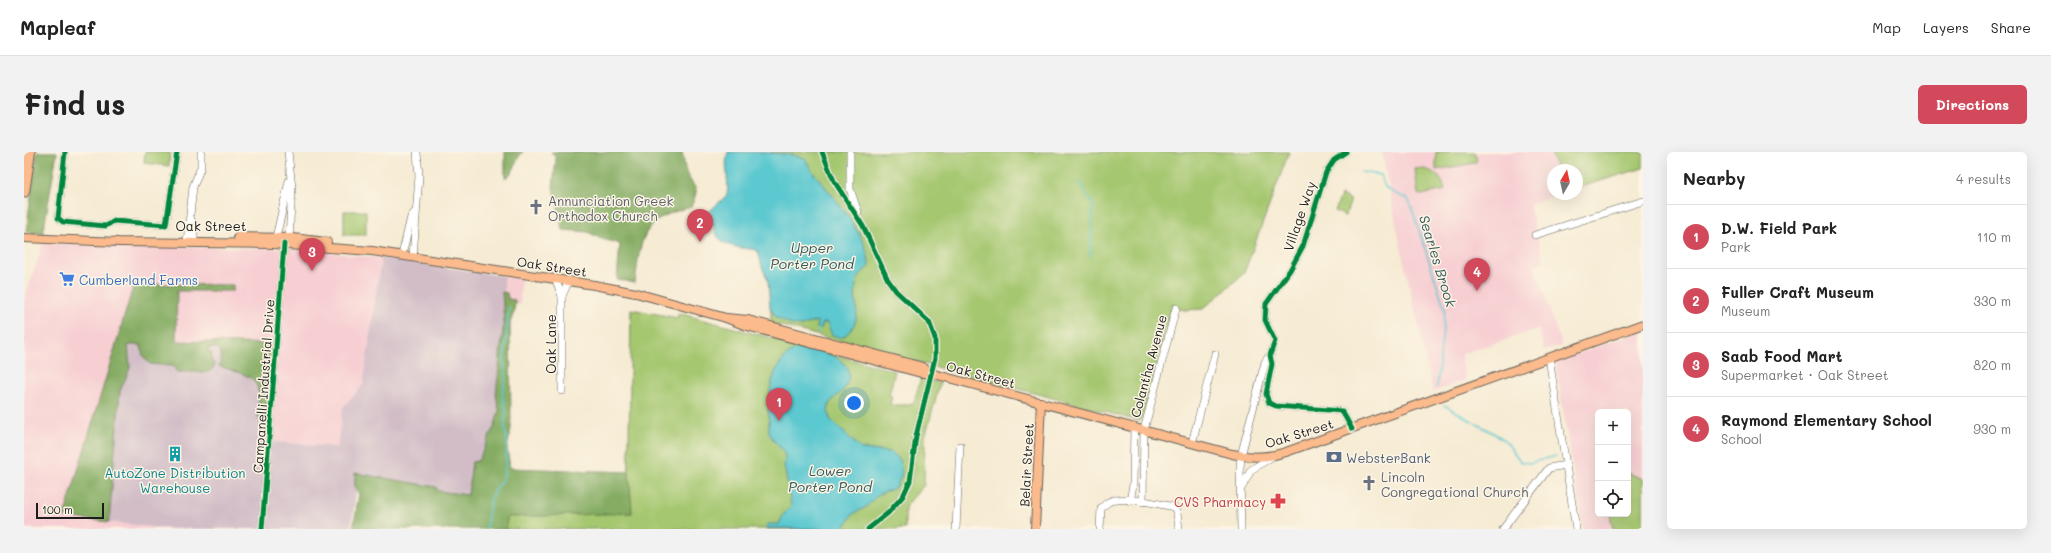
<!DOCTYPE html>
<html lang="en">
<head>
<meta charset="utf-8">
<style>
	body { margin:0; font-family:Mali,sans-serif; background:#f2f2f2; color:#222 }
	.controls { position:absolute; right:12px; bottom:12px; display:grid; overflow:hidden; border-radius:6px; box-shadow:0 4px 16px #0002 }
	.controls button { width:36px; height:36px; display:grid; place-items:center; padding:0; border:0; border-bottom:1px solid #e0e0e0; background:#fff; color:#222; font:20px sans-serif }
	.compass { position:absolute; left:1523px; top:12px; width:36px; height:36px; border-radius:50%; background:#fff; box-shadow:0 4px 16px #0002; rotate:9deg }
	.scale { position:absolute; left:12px; bottom:10px; width:68px; box-sizing:border-box; padding-left:4px; border:2px solid #1c1c1c; border-top:0; font-size:11px; line-height:14px; white-space:nowrap; color:#1c1c1c; -webkit-text-stroke:3px #fcf5e5; paint-order:stroke }
	.you { position:absolute; left:830px; top:251px; width:14px; height:14px; margin:-10px; border:3px solid #fff; border-radius:50%; background:#1a73e8; box-shadow:0 0 0 6px #1a73e833 }
	.badge { display:grid; place-items:center; width:26px; height:26px; border-radius:50%; background:#d1495b; color:#fff; font-size:13px; font-weight:700 }
	.pin { position:absolute; translate:-50% -33px; filter:drop-shadow(0 1px 2px #0008) }
	.pin::after { content:''; position:absolute; top:21px; width:14px; height:12px; background:inherit; clip-path:polygon(0 0,100% 0,50% 100%) }
	.list { margin:0; padding:0; list-style:none }
	h2 { display:flex; justify-content:space-between; align-items:center; height:52px; margin:0; padding:0 16px; font-size:17px }
	h2 small { font-size:13px; font-weight:400; color:#767676 }
	.list li { display:grid; grid-template-columns:26px 1fr auto; gap:12px; align-items:center; box-sizing:border-box; height:64px; padding:0 16px; border-top:1px solid #e0e0e0 }
	.list b { display:block; font-size:15px; white-space:nowrap }
	.list p { margin:0; font-size:13px; white-space:nowrap; color:#767676 }
	.list em { font-size:13px; font-style:normal; color:#767676 }
	.icon { flex:none; width:22px; height:22px; fill:none; stroke:currentColor; stroke-width:2; stroke-linecap:round; stroke-linejoin:round }
	.map { position:relative; flex:none; width:1619px; height:377px; overflow:hidden; border-radius:6px }
	header { display:flex; align-items:center; gap:24px; box-sizing:border-box; height:56px; padding:0 20px; background:#fff; border-bottom:1px solid #e0e0e0 }
	header strong { font-size:19px }
	nav { display:flex; gap:22px; margin-inline-start:auto; font-size:14px }
	.intro { display:flex; align-items:center; justify-content:space-between; box-sizing:border-box; height:96px; padding:0 24px }
	h1 { margin:0; font-size:28px }
	.button { padding:10px 18px; border-radius:6px; background:#d1495b; color:#fff; font-size:14px; font-weight:700 }
	main { display:flex; gap:24px; padding:0 24px }
	aside { flex:1; background:#fff; border-radius:6px; box-shadow:0 4px 16px #0002 }
	.map>svg:first-child { display:block }
	.built { fill:#f7cfd3; fill-rule:evenodd }
	.industrial { fill:#d2bdc7 }
	.green { fill:#a5c770; stroke:#607246 }
	.forest { fill:#84ac62; stroke:#50643f }
	.water { fill:#5bc8d0; stroke:#3c7276 }
	.lines { fill:none; stroke-linecap:round; stroke-linejoin:round }
	.stream { stroke:#5bc8d0; stroke-width:1.5 }
	.minor-casing { stroke:#68645c; stroke-width:8 }
	.major-casing { stroke:#68645c; stroke-width:10 }
	.highway-casing { stroke:#68645c; stroke-width:12 }
	.minor { stroke:#fff; stroke-width:7 }
	.major { stroke:#fbbb8c; stroke-width:8 }
	.highway { stroke:#fbbb8c; stroke-width:10 }
	.cycleway-casing { stroke:#fcf5e5; stroke-width:8 }
	.cycleway { stroke:#00873e; stroke-width:5 }
	.labels { text-anchor:middle; dominant-baseline:central; stroke-width:3; stroke-linejoin:round; paint-order:stroke }
	.worship-label { font-size:13px; fill:#5b616d; stroke:#fcf5e5; text-anchor:start }
	.street-label { font-size:13px; fill:#1c1c1c; stroke:#fcf5e5 }
	.shop-label { font-size:13px; fill:#366cbe; stroke:#fcf5e5; text-anchor:start }
	.service-label { font-size:13px; fill:#4e5e75; stroke:#fcf5e5; text-anchor:start }
	.culture-label { font-size:13px; fill:#0d838f; stroke:#fcf5e5 }
	.health-label { font-size:13px; fill:#be3a42; stroke:#fcf5e5; text-anchor:end }
	.water-label { font-size:14px; font-style:italic; fill:#32585b; stroke:#fcf5e5 }
</style>
</head>
<body>
<header>
<strong>Mapleaf</strong>
<nav><a>Map</a><a>Layers</a><a>Share</a></nav>
</header>
<div class="intro"><h1>Find us</h1><a class="button">Directions</a></div>
<main>
<div class="map">
<svg width="1619" height="377" viewBox="0 0 1619 377">
	<rect width="100%" height="100%" fill="#fcf5e5"/>
	<filter id="ink" filterUnits="userSpaceOnUse"><feTurbulence type="fractalNoise" baseFrequency=".025" numOctaves="2"/><feDisplacementMap in="SourceGraphic" scale="8" xChannelSelector="R" yChannelSelector="G"/><feConvolveMatrix kernelMatrix="1 2 1 2 8 2 1 2 1" color-interpolation-filters="sRGB"/></filter>
	<filter id="wash" filterUnits="userSpaceOnUse"><feTurbulence type="fractalNoise" baseFrequency=".012" numOctaves="4" result="noise"/><feDisplacementMap in="SourceGraphic" scale="16" xChannelSelector="R" yChannelSelector="G"/><feGaussianBlur stdDeviation="0.9" result="paint"/><feColorMatrix in="noise" values="0 0 0 0 0 0 0 0 0 0 0 0 0 0 0 0 0 1.4 0 .05"/><feComposite in="paint" operator="in"/></filter>
	<g filter="url(#wash)">
		<rect width="100%" height="100%" fill="#f6ebd3"/>
		<g class="built">
			<path d="M1358 0H1527L1533 18H1529V42H1536L1505 52 1520 110 1510 113 1538 194 1520 199 1515 177 1437 202 1441 228 1409 240 1375 87Z"/>
			<path d="M19 91 271 97 357 106 339 233 319 255 313 295 241 289 86 370 145 377H0V149Z"/>
			<path d="M480 124 497 126 496 153 490 152V148L480 146Z"/>
			<path d="M1619 178V377H1559L1531 210ZM1574 260H1604V362H1574Z"/>
		</g>
		<path class="industrial" d="M357 106 480 124 481 169 472 278 446 344 334 325 327 377H145L85 370 100 191 248 200 241 289 313 295 319 255 339 233Z"/>
		<g class="green">
			<path d="M121 0H146L145 14 120 11Z"/>
			<path d="M747 0H1265L1220 121 1179 157 1160 158 1148 155 1118 266 1115 269 747 171Z"/>
			<path d="M1412 0H1451L1453 7 1451 11 1412 18Z"/>
			<path d="M1527 0H1619V16L1553 36V18H1533Z"/>
			<path d="M1391 17C1407 15 1418 24 1421 38L1397 43 1394 42Z"/>
			<path d="M1317 43 1327 48 1321 64 1311 59Z"/>
			<rect x="320" y="59" width="22" height="24"/>
			<path d="M607 157 654 166V161L871 219 865 243 868 244 866 253H884L890 250 897 226 916 231 901 285 900 333 881 355V377H479V362L604 359Z"/>
			<path d="M1604 321 1619 327V374L1609 377H1589L1586 362H1604Z"/>
		</g>
		<g class="forest">
			<path d="M13 0H33L19 82 2 80Z"/>
			<path d="M481 0H499C490 7 493 20 481 26Z"/>
			<path d="M527 0H658C660 7 660 16 663 22 672 41 676 32 667 55 617 67 617 85 611 131L593 127 596 92 575 86 564 80 539 78 529 35 532 6Z"/>
			<path d="M110 132 209 133V139H153L152 189 248 192 242 266H234C237 223 233 227 195 214L198 206 194 196H184V200L188 201 187 209 190 211V215L185 220H153L149 214 126 212 119 204 117 193H104L106 216 96 239 85 370 40 365Z"/>
			<path d="M478 140 483 141 484 147 491 148 490 160 486 171 487 277 483 296 486 316 605 320 608 361 483 365 482 377H329L335 342 331 335V321L412 335 414 339 444 343 448 310 454 309 471 273 475 258 472 243 480 168Z"/>
		</g>
		<g class="water">
			<path d="M704 0C721 0 767 0 780 6 783 9 786 15 788 19 806 40 847 87 845 114 842 119 834 122 833 128 826 154 844 166 818 186L808 183 803 171H799L797 177 792 175 793 169 777 174 768 173 752 165 746 156 744 128 738 115 734 99C727 96 721 97 713 95 692 92 689 77 686 59 691 53 699 48 702 44 707 37 699 13 704 0Z"/>
			<path d="M779 195C796 198 836 207 822 234 814 248 800 245 806 267L837 297 866 300 871 303 876 309 878 322 873 334 869 337 855 342 842 355 829 362 819 377 742 376 744 372H755L759 363 767 354C765 340 763 328 760 314 760 311 761 308 761 305 760 296 749 291 746 282 744 279 745 274 745 270 742 244 748 202 779 195Z"/>
		</g>
		<g class="lines">
			<g class="stream">
				<path d="M1337 20 1356 23 1362 37 1385 48 1421 157 1413 235"/>
				<path d="M1056 30 1069 53 1066 104"/>
				<path d="M793 181 795 176"/>
				<path d="M1420 253 1481 288 1497 310 1506 311 1532 304"/>
				<path d="M462 377 467 345 479 327 482 312 483 287 480 274 482 260 478 241 482 223 480 210 485 155"/>
			</g>
		</g>
	</g>
	<g filter="url(#ink)">
		<g class="lines">
			<defs>
				<g id="minor">
					<path d="M41 0 34 66 39 70 82 74 90 69 142 73 153 0"/>
					<path d="M798 0 810 29 839 74 864 128 872 139 905 170 911 186V206L892 284 886 329 879 344 864 361 844 377"/>
					<path d="M826 0V37L834 60"/>
					<path d="M1322 0 1310 8 1302 20 1279 94 1266 118 1242 152 1241 168 1251 189 1246 203 1248 212 1242 242 1245 251 1252 254 1318 259 1328 277"/>
					<path d="M167 67 170 75V90"/>
					<path d="M1511 83 1619 49"/>
					<path d="M257 89 252 86 253 81 265 29"/>
					<path d="M163 90 169 35 177 15V0"/>
					<path d="M262 90 265 86 268 36 264 0"/>
					<path d="M378 103 387 65 391 60"/>
					<path d="M389 105 395 24 393 0"/>
					<path d="M531 126 538 144V239"/>
					<path d="M538 144 545 128"/>
					<path d="M1525 206 1552 377"/>
					<path d="M1168 291 1191 202"/>
					<path d="M1218 335 1227 318 1249 304"/>
					<path d="M1106 349 1109 333 1110 275"/>
					<path d="M1119 350 1120 278 1152 156"/>
					<path d="M238 377 260 92"/>
					<path d="M932 377 936 294"/>
					<path d="M1076 377 1077 357C1080 353 1084 349 1090 348 1109 346 1131 351 1150 355L1153 361 1155 377"/>
					<path d="M1217 377 1216 316 1217 304 1241 210 1246 203"/>
					<path d="M1479 377 1525 316 1542 313"/>
				</g>
				<g id="major">
					<path d="M214 85 268 86 303 90"/>
					<path d="M0 86 95 90 249 92 348 99 570 133 612 141 702 166 724 168 899 215 906 221"/>
					<path d="M702 166 723 174 897 221H906L1208 302C1226 306 1244 306 1262 300L1619 172"/>
					<path d="M1011 377 1017 250"/>
				</g>
				<path id="highway" d="M0 40 6 0"/>
			</defs>
			<use href="#minor" class="minor-casing"/>
			<use href="#major" class="major-casing"/>
			<use href="#highway" class="highway-casing"/>
			<use href="#minor" class="minor"/>
			<use href="#major" class="major"/>
			<use href="#highway" class="highway"/>
			<defs>
				<g id="cycleway">
					<path d="M41 0 34 66 39 70 82 74 90 69 142 73 153 0"/>
					<path d="M798 0 810 29 839 74 864 128 872 139 905 170 911 186V206L892 284 886 329 879 344 864 361 844 377"/>
					<path d="M1322 0 1310 8 1302 20 1279 94 1266 118 1242 152 1241 168 1251 189 1246 203 1248 212 1242 242 1245 251 1252 254 1318 259 1328 277"/>
					<path d="M238 377 260 92"/>
				</g>
			</defs>
			<use href="#cycleway" class="cycleway-casing"/>
			<use href="#cycleway" class="cycleway"/>
		</g>
	</g>
	<defs>
		<symbol id="church-bare" viewBox="-9 -9 18 18"><path d="M-1.2-6h2.4v3.5h3.3v2.4h-3.3V6h-2.4V-.1h-3.3v-2.4h3.3Z" fill="#6b7280" stroke="#fcf5e5" stroke-width="2.5" paint-order="stroke"/></symbol>
		<symbol id="supermarket-bare" viewBox="-9 -9 18 18"><path d="M-6-5.5h2.5l.6 2H6L4.5 2H-2.5L-4.4-4H-6ZM-1.5 3.2a1.3 1.3 0 1 0 .1 0ZM3 3.2a1.3 1.3 0 1 0 .1 0Z" fill="#3f7fe0" stroke="#fcf5e5" stroke-width="2.5" paint-order="stroke"/></symbol>
		<symbol id="building-bare" viewBox="-9 -9 18 18"><path d="M-4-6H4V6H1V3H-1V6H-4ZM-2.5-4.3h1.7v1.8h-1.7ZM.8-4.3h1.7v1.8H.8ZM-2.5-1h1.7V.8h-1.7ZM.8-1h1.7V.8H.8Z" fill="#0f9aa8" stroke="#fcf5e5" stroke-width="2.5" paint-order="stroke"/></symbol>
		<symbol id="bank-bare" viewBox="-9 -9 18 18"><path d="M-6-4H6V4H-6ZM0-2.3a2.3 2.3 0 1 0 0 4.6a2.3 2.3 0 1 0 0-4.6Z" fill="#5c6f8a" stroke="#fcf5e5" stroke-width="2.5" paint-order="stroke"/></symbol>
		<symbol id="pharmacy-bare" viewBox="-9 -9 18 18"><path d="M-2-6h4v4h4v4h-4v4h-4v-4h-4v-4h4Z" fill="#e0444e" stroke="#fcf5e5" stroke-width="2.5" paint-order="stroke"/></symbol>
	</defs>
	<g fill-rule="evenodd">
		<use href="#church-bare" x="501" y="44" width="22" height="22"/>
		<use href="#supermarket-bare" x="32" y="116" width="22" height="22"/>
		<use href="#building-bare" x="140" y="291" width="22" height="22"/>
		<use href="#bank-bare" x="1299" y="294" width="22" height="22"/>
		<use href="#church-bare" x="1334" y="320" width="22" height="22"/>
		<use href="#pharmacy-bare" x="1243" y="338" width="22" height="22"/>
	</g>
	<g class="labels">
		<g class="worship-label">
			<text x="524" y="48">Annunciation Greek<tspan x="524" dy="15">Orthodox Church</tspan></text>
			<text x="1357" y="324">Lincoln<tspan x="1357" dy="15">Congregational Church</tspan></text>
		</g>
		<g class="street-label">
			<text transform="translate(1275 64) rotate(-71)">Village Way</text>
			<text x="187" y="73">Oak Street</text>
			<text transform="translate(528 114) rotate(9)">Oak Street</text>
			<text transform="translate(526 192) rotate(-90)">Oak Lane</text>
			<text transform="translate(1124 214) rotate(-75)">Colantha Avenue</text>
			<text transform="translate(957 222) rotate(15)">Oak Street</text>
			<text transform="translate(239 234) rotate(-86)">Campanelli Industrial Drive</text>
			<text transform="translate(1275 281) rotate(-17)">Oak Street</text>
			<text transform="translate(1002 313) rotate(-87)">Belair Street</text>
		</g>
		<g class="shop-label">
			<text x="55" y="127">Cumberland Farms</text>
		</g>
		<g class="service-label">
			<text x="1322" y="305">WebsterBank</text>
		</g>
		<g class="culture-label">
			<text x="151" y="320">AutoZone Distribution<tspan x="151" dy="15">Warehouse</tspan></text>
		</g>
		<g class="health-label">
			<text x="1242" y="349">CVS Pharmacy</text>
		</g>
		<g class="water-label">
			<text x="788" y="95">Upper<tspan x="788" dy="16">Porter Pond</tspan></text>
			<text transform="translate(1414 109) rotate(73)">Searles Brook</text>
			<text x="806" y="318">Lower<tspan x="806" dy="16">Porter Pond</tspan></text>
		</g>
	</g>
</svg>
<div class="controls">
<button>+</button>
<button>−</button>
<button><svg class="icon" aria-label="locate" viewBox="0 0 24 24"><circle cx="12" cy="12" r="6"/><path d="M12 2v4M12 18v4M2 12h4M18 12h4"/></svg></button>
</div>
<svg class="compass" viewBox="-18 -18 36 36"><path d="M0-13l5 13h-10z" fill="#e53935"/><path d="M0 13l5-13h-10z" fill="#767676"/></svg>
<div class="scale">100 m</div>
<div class="you"></div>
<div class="pin badge" style="left:755px;top:269px">1</div>
<div class="pin badge" style="left:676px;top:90px">2</div>
<div class="pin badge" style="left:288px;top:119px">3</div>
<div class="pin badge" style="left:1453px;top:139px">4</div>
</div>
<aside>
<h2>Nearby<small>4 results</small></h2>
<ul class="list">
<li><span class="badge">1</span><div><b>D.W. Field Park</b><p>Park</p></div><em>110 m</em></li>
<li><span class="badge">2</span><div><b>Fuller Craft Museum</b><p>Museum</p></div><em>330 m</em></li>
<li><span class="badge">3</span><div><b>Saab Food Mart</b><p>Supermarket · Oak Street</p></div><em>820 m</em></li>
<li><span class="badge">4</span><div><b>Raymond Elementary School</b><p>School</p></div><em>930 m</em></li>
</ul>
</aside>
</main>
</body>
</html>
